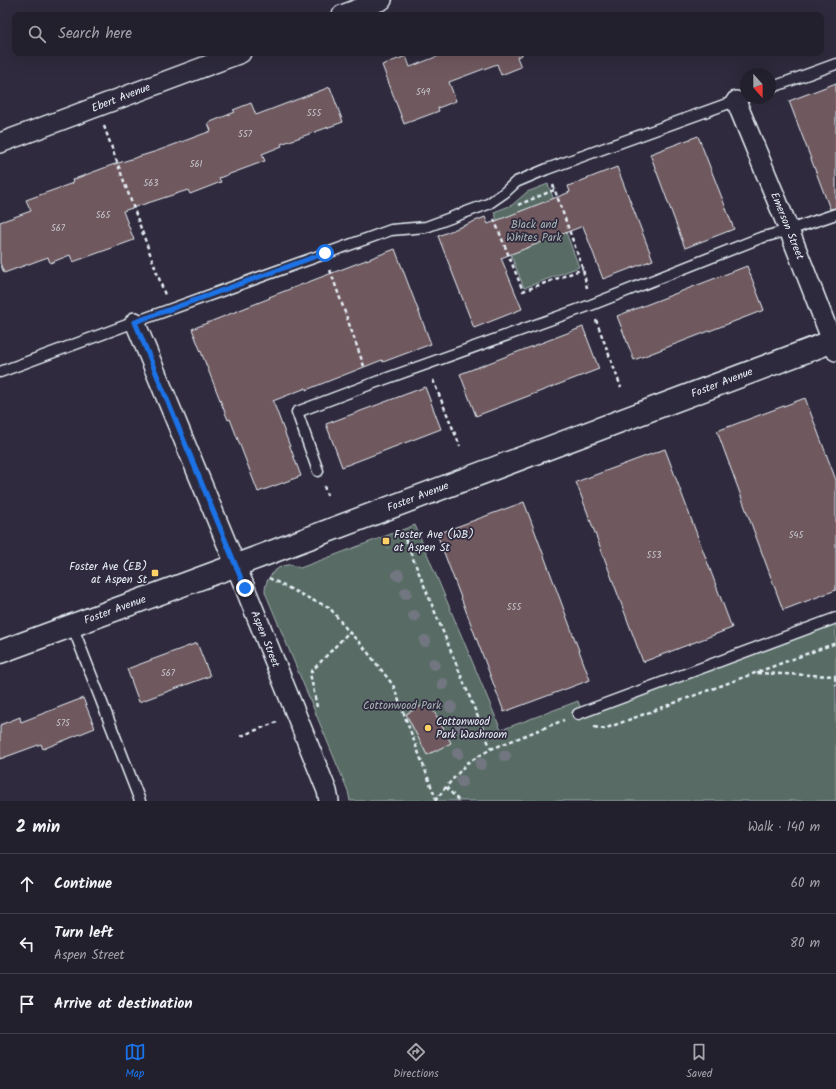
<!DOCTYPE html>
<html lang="en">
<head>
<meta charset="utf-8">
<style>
	body { margin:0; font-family:Kalam,sans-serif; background:#2f2d3a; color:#f1f3f6 }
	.compass { position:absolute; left:740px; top:68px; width:36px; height:36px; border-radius:50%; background:#23202e; box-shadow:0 4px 16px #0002; rotate:159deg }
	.stop { position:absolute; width:12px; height:12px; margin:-9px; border:3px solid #1a73e8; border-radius:50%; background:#fff }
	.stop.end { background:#1a73e8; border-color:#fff; box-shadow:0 1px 4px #0008 }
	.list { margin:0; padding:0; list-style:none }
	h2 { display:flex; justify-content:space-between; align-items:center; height:52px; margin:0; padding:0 16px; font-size:17px }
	h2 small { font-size:13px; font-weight:400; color:#a3a3aa }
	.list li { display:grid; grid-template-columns:26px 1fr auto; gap:12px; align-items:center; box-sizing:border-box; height:60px; padding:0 16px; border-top:1px solid #403e4a }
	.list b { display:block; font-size:15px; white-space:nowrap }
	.list p { margin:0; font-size:13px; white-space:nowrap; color:#a3a3aa }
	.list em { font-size:13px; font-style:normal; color:#a3a3aa }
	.icon { flex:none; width:22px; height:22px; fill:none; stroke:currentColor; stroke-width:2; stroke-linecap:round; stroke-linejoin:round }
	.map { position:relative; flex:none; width:836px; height:801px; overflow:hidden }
	.search { position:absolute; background:#23202e; box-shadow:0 4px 16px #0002; left:12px; right:12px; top:12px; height:44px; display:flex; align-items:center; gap:10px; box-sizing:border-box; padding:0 14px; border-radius:8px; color:#a3a3aa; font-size:15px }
	.sheet { height:232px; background:#23202e }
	nav { display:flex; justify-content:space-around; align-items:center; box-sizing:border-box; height:56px; border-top:1px solid #403e4a; background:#23202e; font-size:11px; color:#a3a3aa }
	nav a { display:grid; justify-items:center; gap:2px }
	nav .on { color:#1a73e8 }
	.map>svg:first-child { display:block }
	.green { fill:#596c65; stroke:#a0aeae }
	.building { fill:#6f595e; stroke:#e8f1f8 }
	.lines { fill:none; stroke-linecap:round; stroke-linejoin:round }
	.service-casing { stroke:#e8f1f8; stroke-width:13 }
	.minor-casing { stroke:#e8f1f8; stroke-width:22 }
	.tertiary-casing { stroke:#e8f1f8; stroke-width:25 }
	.path { stroke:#e8f1f8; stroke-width:2.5; stroke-dasharray:4 3; stroke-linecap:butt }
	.service { stroke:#2f2a3d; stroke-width:10 }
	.minor { stroke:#2f2a3d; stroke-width:19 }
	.tertiary { stroke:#2f2a3d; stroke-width:22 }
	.tree { fill:#727680 }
	.route { stroke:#1a73e8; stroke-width:5 }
	.poi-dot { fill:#ffd166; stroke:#2f2a3d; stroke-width:1.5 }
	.labels { text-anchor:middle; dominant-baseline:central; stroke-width:3.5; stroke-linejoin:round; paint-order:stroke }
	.number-label { font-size:9px; fill:#cacbd2 }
	.street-label { font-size:11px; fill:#e8f1f8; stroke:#2f2a3d }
	.park-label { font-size:11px; fill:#a8b5b6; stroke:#2f2a3d }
	.poi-label { font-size:11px; fill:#e8f1f8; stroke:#2f2a3d; text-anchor:start }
</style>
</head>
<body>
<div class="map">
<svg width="836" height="801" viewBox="0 0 836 801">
	<rect width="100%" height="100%" fill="#2f2a3d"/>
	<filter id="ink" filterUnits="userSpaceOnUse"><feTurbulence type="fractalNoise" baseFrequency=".025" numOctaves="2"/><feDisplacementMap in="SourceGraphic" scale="8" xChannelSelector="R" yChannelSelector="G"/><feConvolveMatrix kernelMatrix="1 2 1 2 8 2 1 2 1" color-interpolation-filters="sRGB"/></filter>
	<g filter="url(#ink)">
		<g class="green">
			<path d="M548 184 579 267 524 288 494 212 512 205 527 192Z"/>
			<path d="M415 525 501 730 578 701 582 712 836 618V801H350L348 791 267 597C266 595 265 593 265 590 265 579 276 566 287 565 291 564 296 567 300 568Z"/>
		</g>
		<g class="building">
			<path d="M446 53H522V55L517 57 521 67 501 75 497 64 449 82 456 101 438 108 439 111 404 124 382 65 406 56 410 67Z"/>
			<path d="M836 83V208L830 209 789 101Z"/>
			<path d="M330 87 343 122 281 144 282 146 262 154 265 161 219 178 221 182 190 194 188 190 123 211 134 240 73 262 70 255 50 263 48 257 4 273 0 263V222L31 211 26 200 73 183 72 180 112 165 157 151 211 131 208 123 235 112 233 110 251 103 256 115Z"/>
			<path d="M698 136 734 229 685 248 650 154Z"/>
			<path d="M617 167 653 260 603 279 583 226 501 258 522 309 474 328 438 236 485 217 488 224 570 192 568 186Z"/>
			<path d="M395 249 431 344 383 362 382 360 306 390V388L273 401 301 476 258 492 230 419 228 420 192 329 270 298 269 297Z"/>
			<path d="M747 266 764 310 634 360 617 316Z"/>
			<path d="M583 327 599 369 476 416 460 374Z"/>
			<path d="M425 387 441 429 342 467 326 424Z"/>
			<path d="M805 398 836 480V590L783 610 717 431Z"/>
			<path d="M665 449 732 628 643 662 576 482Z"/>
			<path d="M524 502 590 680 504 712 437 534Z"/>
			<path d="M197 643 210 676 139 702 127 669Z"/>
			<path d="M83 698 95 728 43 749 41 744 0 759V725L20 717 21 722Z"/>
			<path d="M429 702 451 743 427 755 406 714Z"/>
		</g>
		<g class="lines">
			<defs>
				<g id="service">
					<path d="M770 88 836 64"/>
					<path d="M0 372 135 322 391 230 426 227 488 204 504 193 516 182 547 169 746 97"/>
					<path d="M318 471 297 412 371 384 591 305 760 238 789 230 836 214"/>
					<path d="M72 625 140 801"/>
					<path d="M578 714 836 618"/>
				</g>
				<g id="minor">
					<path d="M342 15 382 0"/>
					<path d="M736 101 789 230 836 351"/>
					<path d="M0 143 241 53"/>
					<path d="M135 322 245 588 327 791 329 801"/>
				</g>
				<path id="tertiary" d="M0 652 261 556 836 340"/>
			</defs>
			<use href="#service" class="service-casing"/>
			<use href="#minor" class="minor-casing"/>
			<use href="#tertiary" class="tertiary-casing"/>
			<g class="path">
				<path d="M104 126 165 295"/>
				<path d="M553 185 583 269 587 288"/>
				<path d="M518 205 554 190"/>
				<path d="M494 219 523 291 583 269"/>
				<path d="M330 270 365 369"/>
				<path d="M596 320 621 387"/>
				<path d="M433 380 460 446"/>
				<path d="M324 486 327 495"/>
				<path d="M405 539 491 749"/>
				<path d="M386 541 388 548"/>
				<path d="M269 578 312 600 329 607 349 632 362 645 393 685 436 799"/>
				<path d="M757 673 836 676"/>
				<path d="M835 677 836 685"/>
				<path d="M317 707 310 673 349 632"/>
				<path d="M594 727 604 729 836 643"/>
				<path d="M241 736 277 722"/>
				<path d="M446 787 459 801"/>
				<path d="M435 801 446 787 467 763 491 749 564 720"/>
			</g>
			<use href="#service" class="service"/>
			<use href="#minor" class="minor"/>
			<use href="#tertiary" class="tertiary"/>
		</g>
		<g class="tree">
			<circle cx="398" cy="575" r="6"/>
			<circle cx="406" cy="593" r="6"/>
			<circle cx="414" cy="616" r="6"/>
			<circle cx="425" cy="641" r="6"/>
			<circle cx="434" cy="664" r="6"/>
			<circle cx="443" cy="684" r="6"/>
			<circle cx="451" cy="707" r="6"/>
			<circle cx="461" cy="727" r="6"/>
			<circle cx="458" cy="753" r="6"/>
			<circle cx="505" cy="756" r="6"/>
			<circle cx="481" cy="764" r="6"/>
			<circle cx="462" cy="781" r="6"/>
		</g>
	</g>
	<g class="lines" filter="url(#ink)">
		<path class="route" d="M245 588 135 322 325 253"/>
	</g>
	<g class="poi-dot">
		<rect x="382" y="537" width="8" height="8" rx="2"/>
		<rect x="151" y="569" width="8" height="8" rx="2"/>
		<circle cx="428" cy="728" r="4"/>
	</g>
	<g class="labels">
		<g class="number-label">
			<text x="423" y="92">549</text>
			<text x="314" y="113">555</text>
			<text x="245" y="134">557</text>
			<text x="196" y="164">561</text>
			<text x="151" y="183">563</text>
			<text x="103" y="215">565</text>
			<text x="58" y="228">567</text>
			<text x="796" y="535">545</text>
			<text x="654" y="555">553</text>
			<text x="514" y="607">555</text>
			<text x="168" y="673">567</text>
			<text x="63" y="723">575</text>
		</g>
		<g class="street-label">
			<text transform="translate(121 98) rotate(-21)">Ebert Avenue</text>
			<text transform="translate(787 226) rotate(68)">Emerson Street</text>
			<text transform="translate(722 383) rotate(-21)">Foster Avenue</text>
			<text transform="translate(418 497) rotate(-21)">Foster Avenue</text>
			<text transform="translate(115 610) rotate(-20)">Foster Avenue</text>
			<text transform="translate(265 639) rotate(68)">Aspen Street</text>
		</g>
		<g class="park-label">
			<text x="534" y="225">Black and<tspan x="534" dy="13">Whites Park</tspan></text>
			<text x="402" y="706">Cottonwood Park</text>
		</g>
		<g class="poi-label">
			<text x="394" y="535">Foster Ave (WB)<tspan x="394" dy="13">at Aspen St</tspan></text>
			<text x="147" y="567" text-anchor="end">Foster Ave (EB)<tspan x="147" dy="13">at Aspen St</tspan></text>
			<text x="436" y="722">Cottonwood<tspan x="436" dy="13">Park Washroom</tspan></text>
		</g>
	</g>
</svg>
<svg class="compass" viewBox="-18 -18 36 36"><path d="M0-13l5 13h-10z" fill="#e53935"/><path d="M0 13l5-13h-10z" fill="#a3a3aa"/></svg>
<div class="stop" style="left:325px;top:253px"></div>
<div class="stop end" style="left:245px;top:588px"></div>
<div class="search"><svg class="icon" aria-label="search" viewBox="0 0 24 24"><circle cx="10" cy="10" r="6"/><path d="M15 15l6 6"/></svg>Search here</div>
</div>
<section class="sheet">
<h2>2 min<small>Walk · 140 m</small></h2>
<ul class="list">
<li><svg class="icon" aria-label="ahead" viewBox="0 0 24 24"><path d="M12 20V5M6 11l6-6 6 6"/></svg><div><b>Continue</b></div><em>60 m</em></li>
<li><svg class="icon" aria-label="left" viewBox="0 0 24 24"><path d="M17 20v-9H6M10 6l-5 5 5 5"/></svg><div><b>Turn left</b><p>Aspen Street</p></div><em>80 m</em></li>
<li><svg class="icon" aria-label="arrive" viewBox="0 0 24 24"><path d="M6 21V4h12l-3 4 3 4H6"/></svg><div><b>Arrive at destination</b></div></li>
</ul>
</section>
<nav>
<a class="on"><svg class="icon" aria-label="map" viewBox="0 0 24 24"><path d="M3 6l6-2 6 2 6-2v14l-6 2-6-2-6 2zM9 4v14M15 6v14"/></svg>Map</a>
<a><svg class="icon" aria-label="directions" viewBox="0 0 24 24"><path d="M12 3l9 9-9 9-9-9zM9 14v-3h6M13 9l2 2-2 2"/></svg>Directions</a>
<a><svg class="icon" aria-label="saved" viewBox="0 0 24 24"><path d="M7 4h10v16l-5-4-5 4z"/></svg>Saved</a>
</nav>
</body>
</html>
